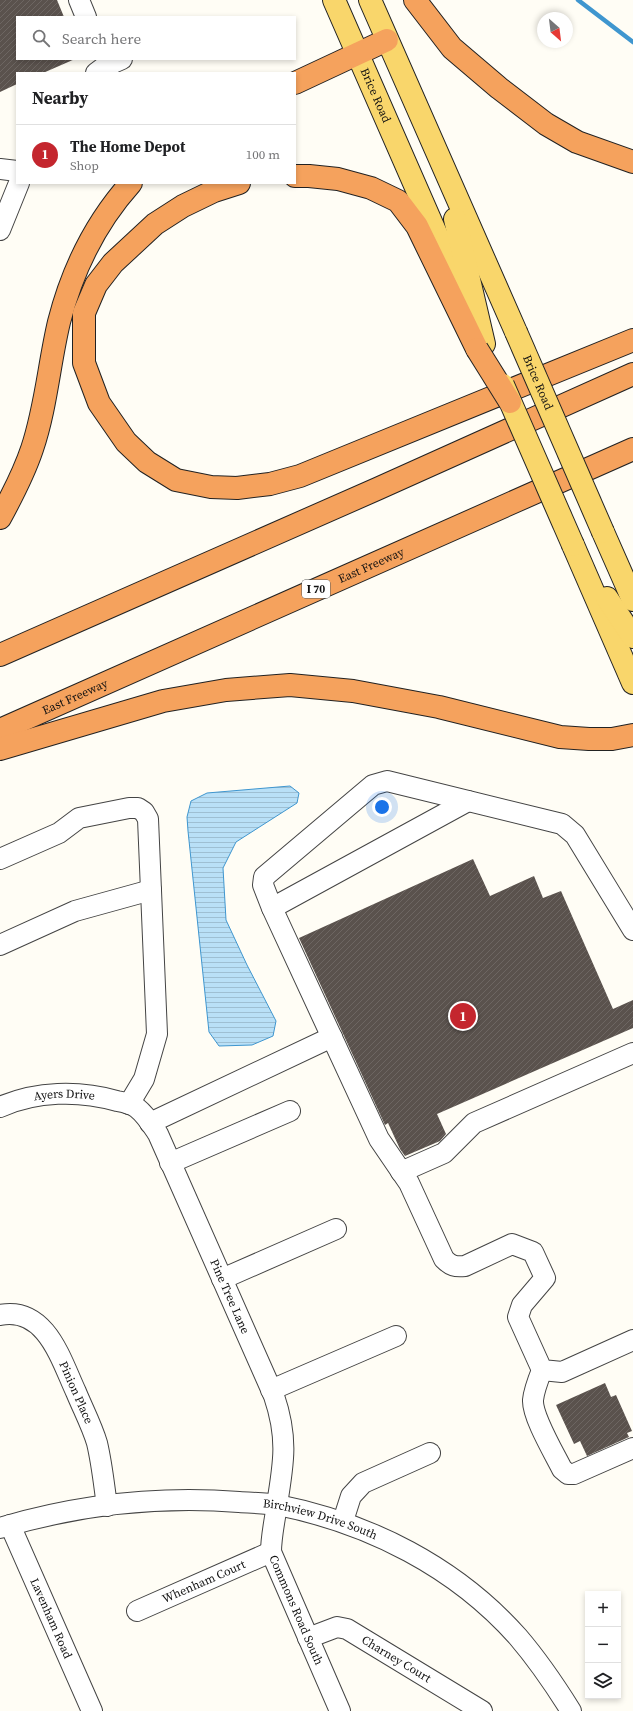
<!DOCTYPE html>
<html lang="en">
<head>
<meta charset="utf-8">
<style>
	body { margin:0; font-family:"Source Serif 4",serif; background:#f2f2f2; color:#202124 }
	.controls { position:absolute; right:12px; bottom:12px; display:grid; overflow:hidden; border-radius:0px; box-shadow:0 2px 6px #0003 }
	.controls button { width:36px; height:36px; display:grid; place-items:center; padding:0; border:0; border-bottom:1px solid #e0e0e0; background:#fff; color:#202124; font:20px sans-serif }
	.compass { position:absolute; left:537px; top:12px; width:36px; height:36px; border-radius:50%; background:#fff; box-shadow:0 2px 6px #0003; rotate:152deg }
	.you { position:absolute; left:382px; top:807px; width:14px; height:14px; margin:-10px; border:3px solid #fff; border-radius:50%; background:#1a73e8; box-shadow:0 0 0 6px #1a73e833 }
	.badge { display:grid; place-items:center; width:26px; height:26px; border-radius:50%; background:#c4262e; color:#fff; font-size:13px; font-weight:700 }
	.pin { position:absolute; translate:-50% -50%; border:2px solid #fff; box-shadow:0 1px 4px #0006 }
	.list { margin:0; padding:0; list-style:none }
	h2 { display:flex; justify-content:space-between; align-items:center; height:52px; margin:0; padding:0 16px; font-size:17px }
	h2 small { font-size:13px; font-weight:400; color:#757577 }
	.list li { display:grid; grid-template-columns:26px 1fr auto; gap:12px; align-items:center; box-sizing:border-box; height:60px; padding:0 16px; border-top:1px solid #e0e0e0 }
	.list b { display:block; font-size:15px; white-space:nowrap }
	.list p { margin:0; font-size:13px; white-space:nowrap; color:#757577 }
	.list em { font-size:13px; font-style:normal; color:#757577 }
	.icon { flex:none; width:22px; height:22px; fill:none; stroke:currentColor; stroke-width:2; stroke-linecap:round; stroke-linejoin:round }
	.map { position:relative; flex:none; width:633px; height:1711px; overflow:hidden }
	.search { position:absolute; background:#fff; box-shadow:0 2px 6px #0003; left:16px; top:16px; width:280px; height:44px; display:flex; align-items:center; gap:10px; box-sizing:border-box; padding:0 14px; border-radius:0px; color:#757577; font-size:15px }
	.panel { position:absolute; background:#fff; box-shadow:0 2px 6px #0003; left:16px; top:72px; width:280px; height:112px; border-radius:0px }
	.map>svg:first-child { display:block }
	.water { fill:url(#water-rules); stroke:#3f96cf }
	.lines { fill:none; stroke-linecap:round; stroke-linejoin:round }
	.stream { stroke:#3f96cf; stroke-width:4.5 }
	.building { fill:url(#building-hatch) }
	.minor-casing { stroke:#444; stroke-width:22 }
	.major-casing { stroke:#222; stroke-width:24 }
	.highway-casing { stroke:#222; stroke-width:24 }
	.minor { stroke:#fff; stroke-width:20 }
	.major { stroke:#f9d66b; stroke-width:22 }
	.highway { stroke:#f5a25d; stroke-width:22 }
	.major-bridge-casing { stroke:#222; stroke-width:24; stroke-linecap:butt }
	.highway-bridge-casing { stroke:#222; stroke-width:24; stroke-linecap:butt }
	.major-bridge { stroke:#f9d66b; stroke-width:22 }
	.highway-bridge { stroke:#f5a25d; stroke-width:22 }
	.labels { text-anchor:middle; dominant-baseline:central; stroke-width:4; stroke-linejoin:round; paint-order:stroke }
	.shield { fill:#fff; stroke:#585858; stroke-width:1 }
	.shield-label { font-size:11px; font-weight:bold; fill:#111 }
	.street-label { font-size:12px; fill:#111; stroke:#fff }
</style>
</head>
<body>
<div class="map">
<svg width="633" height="1711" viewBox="0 0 633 1711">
	<defs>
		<pattern id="water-rules" width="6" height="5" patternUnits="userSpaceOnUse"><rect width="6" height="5" fill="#b9e0f7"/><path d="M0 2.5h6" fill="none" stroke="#9ebfd3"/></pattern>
		<pattern id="building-hatch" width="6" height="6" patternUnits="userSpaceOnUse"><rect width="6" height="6" fill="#5a524d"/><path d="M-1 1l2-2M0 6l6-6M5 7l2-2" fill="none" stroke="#6d6662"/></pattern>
	</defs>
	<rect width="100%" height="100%" fill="#fffdf5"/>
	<path class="water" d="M290 786 299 793 297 803 236 842 223 868 226 920 247 965 276 1021 273 1036 252 1045 219 1046 209 1032 188 831 187 817 191 801 207 793Z"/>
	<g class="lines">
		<path class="stream" d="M578 0 633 42"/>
	</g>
	<g class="building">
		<path d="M0 0H57L64 17H17V59H75L43 73H17V84L0 92Z"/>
		<path d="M473 859 490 896 534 876 543 898 561 891 613 1009 633 1000V1028L437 1114 446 1134 440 1141 405 1156 400 1149 388 1123 385 1125 299 938Z"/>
		<path d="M605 1383 611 1397 616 1395 632 1431 627 1433 629 1437 587 1456 580 1441 574 1444 556 1405Z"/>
	</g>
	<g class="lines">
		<defs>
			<g id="minor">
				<path d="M79 0 86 17"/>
				<path d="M96 73 104 67 122 59"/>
				<path d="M0 169 17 171"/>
				<path d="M0 230 19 183"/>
				<path d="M0 859 59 833 79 818 129 808H138L144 812 148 819 157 1034 144 1079 129 1104"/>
				<path d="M272 908 468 801"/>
				<path d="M633 930 575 835 562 824 387 781 373 785 264 877 263 885 272 908 379 1139 409 1183 444 1259C451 1266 455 1267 465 1266L512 1244 533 1252 545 1278 522 1305 518 1317 542 1370 562 1372 633 1340"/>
				<path d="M0 945 75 911 151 890"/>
				<path id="s1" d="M0 1107C36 1091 79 1090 117 1101 123 1102 132 1104 137 1108 146 1115 152 1125 158 1134L274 1396C288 1437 284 1462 277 1504 275 1520 271 1536 271 1552L340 1711"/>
				<path d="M150 1123 332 1037"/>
				<path d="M170 1163 290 1111"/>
				<path d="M401 1172 444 1153 474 1123 633 1053"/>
				<path d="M222 1279 336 1229"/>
				<path id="s2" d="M0 1315C46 1306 61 1360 76 1392 83 1409 92 1426 97 1443 102 1464 104 1485 107 1506"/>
				<path d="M542 1370C538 1380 534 1390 533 1400 532 1416 554 1453 562 1469L568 1474H574L633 1448"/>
				<path d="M271 1390 396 1336"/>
				<path d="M343 1521 351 1496 363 1483 430 1453"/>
				<path id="s3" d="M10 1525 92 1711"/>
				<path id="s4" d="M0 1528C77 1505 159 1496 239 1502 252 1503 266 1503 278 1505 369 1523 456 1567 518 1637 536 1658 556 1687 571 1711"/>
				<path id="s5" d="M137 1611 271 1552"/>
				<path id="s6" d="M308 1638 337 1627 347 1629 482 1711"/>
			</g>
			<g id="major">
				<path id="s7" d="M334 0 474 320"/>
				<path d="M370 0 516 332"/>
				<path d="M455 219 484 344"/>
				<path d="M603 532 633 600"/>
				<path d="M573 545 633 683"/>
				<path d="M607 598 633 637"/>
			</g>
			<g id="highway">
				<path d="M415 0 452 48 499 88 546 124 577 142 633 162"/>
				<path d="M295 83 387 40"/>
				<path d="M295 176H309L338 179 371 188 398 201 417 226 477 349"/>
				<path d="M239 183 214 191 183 206 155 224 113 263 96 285 84 313V363L99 403 126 442 147 462 176 480 211 487 237 488 270 484 300 476 633 340"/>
				<path d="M0 518C12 496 24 473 32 449 46 408 49 364 59 322 72 271 96 222 131 183"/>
				<path d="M0 655 377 489 633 374"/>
				<path id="s8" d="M0 730 633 449"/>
				<path d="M0 749 163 701 226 690 290 685 353 691 439 707 560 737 589 739H612L633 735"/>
			</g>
		</defs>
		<use href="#minor" class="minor-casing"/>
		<use href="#major" class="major-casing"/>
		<use href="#highway" class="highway-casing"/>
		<use href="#minor" class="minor"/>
		<use href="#major" class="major"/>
		<use href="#highway" class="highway"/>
		<defs>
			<g id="major-bridge">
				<path id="s9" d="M516 332 603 532"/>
				<path d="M503 385 573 545"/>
			</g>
			<path id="highway-bridge" d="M477 349 510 402"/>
		</defs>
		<use href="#major-bridge" class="major-bridge-casing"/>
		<use href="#highway-bridge" class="highway-bridge-casing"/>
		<use href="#major-bridge" class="major-bridge"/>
		<use href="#highway-bridge" class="highway-bridge"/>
	</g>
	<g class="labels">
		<rect class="shield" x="302" y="580" width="28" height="18" rx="3"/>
		<g class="shield-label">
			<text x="316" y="589">I 70</text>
		</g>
		<g class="street-label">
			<text stroke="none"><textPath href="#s7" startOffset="104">Brice Road</textPath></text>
			<text stroke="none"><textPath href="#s9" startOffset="55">Brice Road</textPath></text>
			<text stroke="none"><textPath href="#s8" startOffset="406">East Freeway</textPath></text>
			<text stroke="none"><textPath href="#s8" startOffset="82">East Freeway</textPath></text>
			<text stroke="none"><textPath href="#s1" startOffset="66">Ayers Drive</textPath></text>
			<text stroke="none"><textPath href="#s1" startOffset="352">Pine Tree Lane</textPath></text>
			<text stroke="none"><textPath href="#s2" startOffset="119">Pinion Place</textPath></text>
			<text stroke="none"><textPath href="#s4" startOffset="325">Birchview Drive South</textPath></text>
			<text stroke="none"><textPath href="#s5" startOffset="73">Whenham Court</textPath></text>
			<text stroke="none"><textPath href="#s1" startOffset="682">Commons Road South</textPath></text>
			<text stroke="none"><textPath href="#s3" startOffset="102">Lavenham Road</textPath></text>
			<text stroke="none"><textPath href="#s6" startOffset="99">Charney Court</textPath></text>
		</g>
	</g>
</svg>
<div class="controls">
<button>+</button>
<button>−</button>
<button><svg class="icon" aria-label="layers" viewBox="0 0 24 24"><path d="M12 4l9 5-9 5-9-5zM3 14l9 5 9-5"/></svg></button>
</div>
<svg class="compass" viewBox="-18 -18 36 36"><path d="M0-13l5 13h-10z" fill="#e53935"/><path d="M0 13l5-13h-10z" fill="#757577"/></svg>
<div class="you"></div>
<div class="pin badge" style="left:463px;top:1016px">1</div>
<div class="search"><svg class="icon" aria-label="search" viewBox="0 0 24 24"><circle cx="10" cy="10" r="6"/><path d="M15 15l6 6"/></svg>Search here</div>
<section class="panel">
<h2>Nearby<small></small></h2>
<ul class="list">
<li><span class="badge">1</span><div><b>The Home Depot</b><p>Shop</p></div><em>100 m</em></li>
</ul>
</section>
</div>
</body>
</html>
